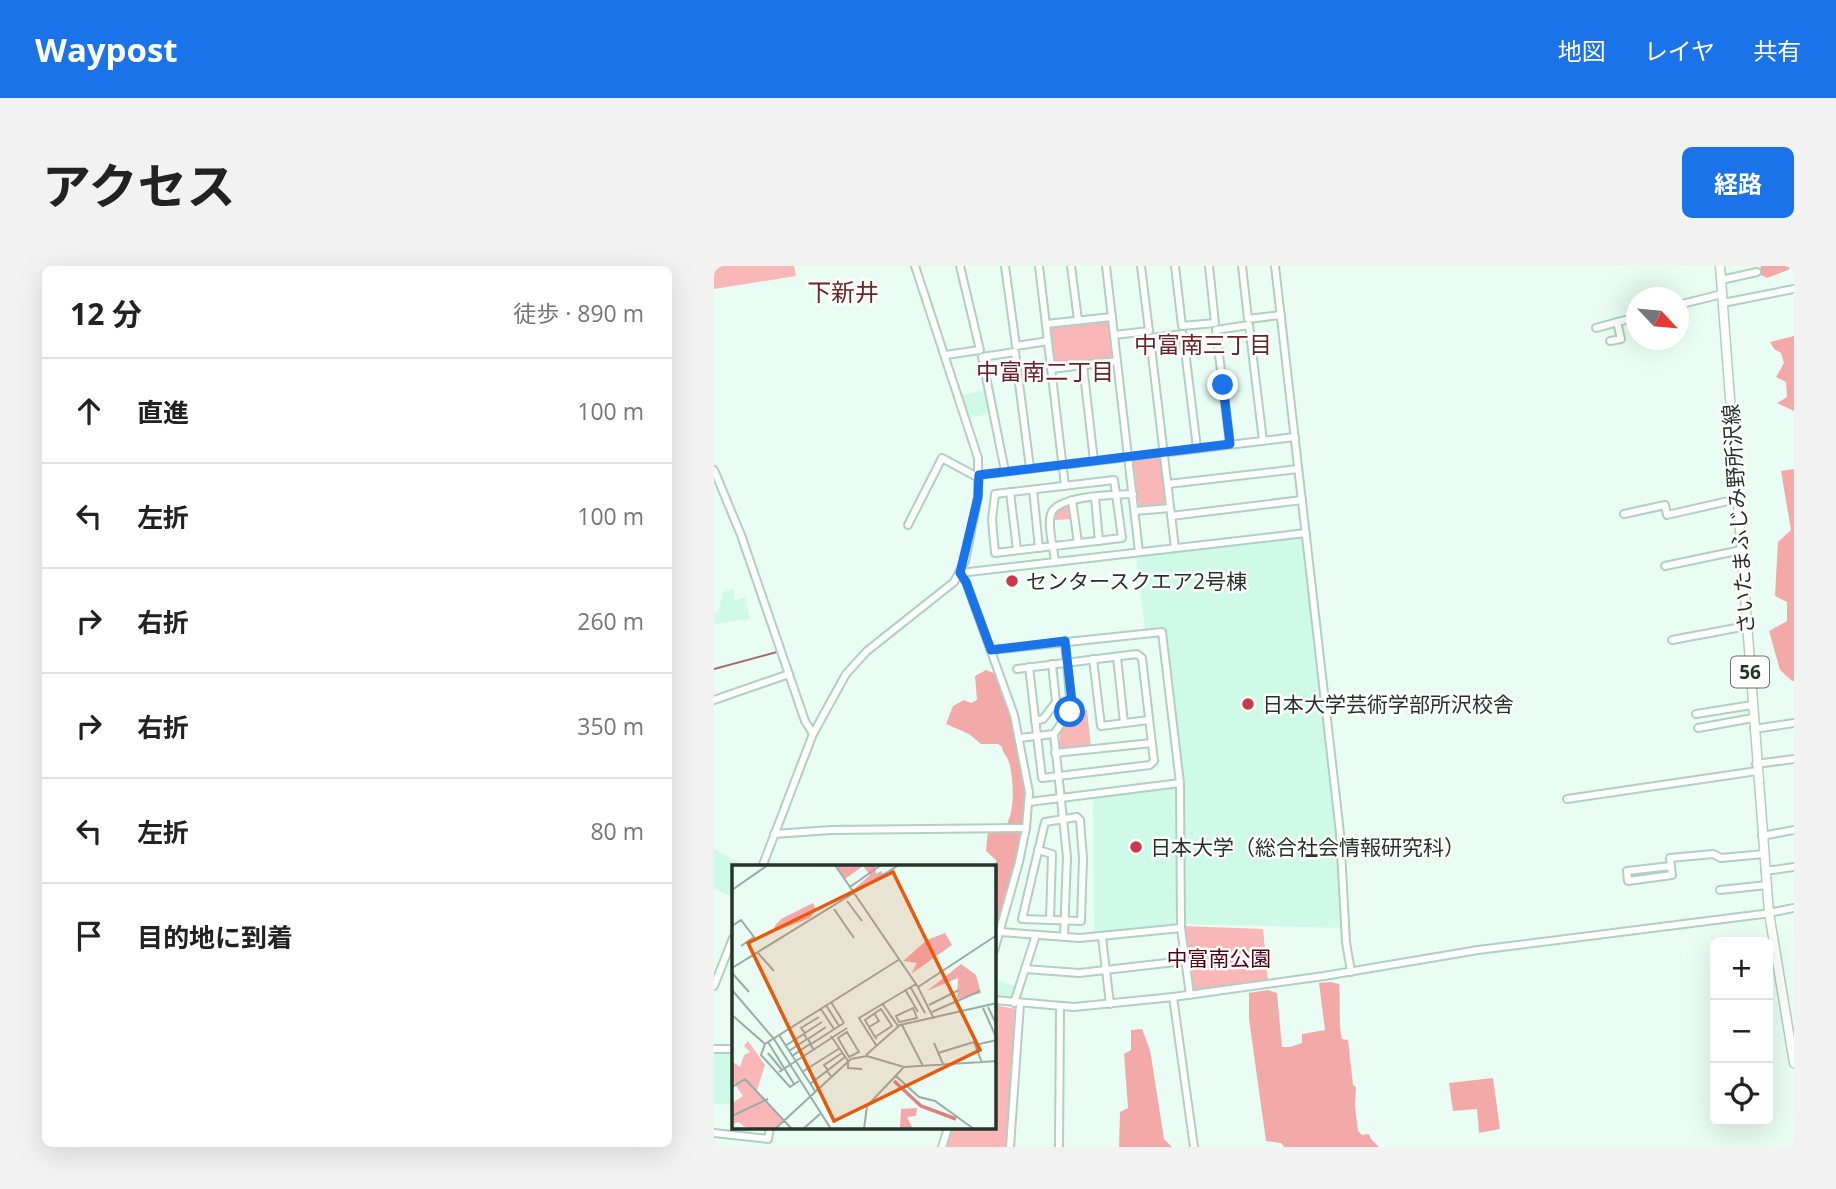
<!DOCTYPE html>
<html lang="ja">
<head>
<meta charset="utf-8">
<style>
	body { margin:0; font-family:"Open Sans","Noto Sans JP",sans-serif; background:#f2f2f2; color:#222 }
	.controls { position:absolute; right:21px; bottom:21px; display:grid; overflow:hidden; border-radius:10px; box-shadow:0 7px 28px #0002 }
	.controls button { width:63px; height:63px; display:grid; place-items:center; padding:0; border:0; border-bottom:2px solid #e0e0e0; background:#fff; color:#222; font:35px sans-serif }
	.compass { position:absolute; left:912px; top:21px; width:63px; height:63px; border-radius:50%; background:#fff; box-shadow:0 7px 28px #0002; rotate:116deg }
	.stop { position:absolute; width:21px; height:21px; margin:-16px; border:5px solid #1a73e8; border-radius:50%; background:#fff }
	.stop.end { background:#1a73e8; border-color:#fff; box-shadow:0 2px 7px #0008 }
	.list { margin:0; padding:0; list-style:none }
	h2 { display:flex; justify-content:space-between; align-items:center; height:91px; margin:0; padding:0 28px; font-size:30px }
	h2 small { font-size:23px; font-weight:400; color:#767676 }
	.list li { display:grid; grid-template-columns:46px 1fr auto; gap:21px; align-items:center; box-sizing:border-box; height:105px; padding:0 28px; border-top:2px solid #e0e0e0 }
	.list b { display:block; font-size:26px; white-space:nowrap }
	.list em { font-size:23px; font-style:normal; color:#767676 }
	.icon { flex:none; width:38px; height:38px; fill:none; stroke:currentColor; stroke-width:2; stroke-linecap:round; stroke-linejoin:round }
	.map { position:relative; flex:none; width:1080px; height:881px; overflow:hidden; border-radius:10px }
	header { display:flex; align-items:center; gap:42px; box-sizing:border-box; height:98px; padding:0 35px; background:#1a73e8; color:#fff }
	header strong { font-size:33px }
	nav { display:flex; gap:38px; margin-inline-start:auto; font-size:24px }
	.intro { display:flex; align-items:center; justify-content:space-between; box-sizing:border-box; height:168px; padding:0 42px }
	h1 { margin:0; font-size:49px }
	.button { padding:18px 32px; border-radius:10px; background:#1a73e8; color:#fff; font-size:24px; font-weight:700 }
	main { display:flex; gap:42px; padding:0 42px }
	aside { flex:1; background:#fff; border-radius:10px; box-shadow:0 7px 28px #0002 }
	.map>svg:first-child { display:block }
	.built { fill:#cffae8 }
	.green { fill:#fab7b7 }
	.forest { fill:#f4a9a9 }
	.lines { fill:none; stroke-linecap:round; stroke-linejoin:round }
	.stream { stroke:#a56a6a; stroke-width:2 }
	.minor-casing { stroke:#afd0c2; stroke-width:10 }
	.major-casing { stroke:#afd0c2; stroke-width:11 }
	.minor { stroke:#fff; stroke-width:6 }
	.major { stroke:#fff; stroke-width:8 }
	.route { stroke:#1a73e8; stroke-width:9 }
	.poi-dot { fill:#ca394a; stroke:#fff; stroke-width:2.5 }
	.labels { text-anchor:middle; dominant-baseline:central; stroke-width:5; stroke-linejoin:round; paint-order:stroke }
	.shield { fill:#fff; stroke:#67706c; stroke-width:2 }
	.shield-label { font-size:19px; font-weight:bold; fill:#26332d }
	.street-label { font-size:21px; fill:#26332d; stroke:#fff }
	.poi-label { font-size:21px; fill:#26332d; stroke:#fff; text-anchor:start }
	.park-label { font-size:21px; fill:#530011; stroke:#fff }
	.neighbourhood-label { font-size:23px; fill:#6a2429; stroke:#fff }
	.quarter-label { font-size:24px; fill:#6a2429; stroke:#fff }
	.inset-river { fill:none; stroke:#dc8284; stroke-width:3.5 }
	.inset-road { fill:none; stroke:#9baca5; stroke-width:2 }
	.view { fill:#e8590c; fill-opacity:0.15; stroke:#e8590c; stroke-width:3.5 }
	.inset-edge { fill:none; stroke:#26332d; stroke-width:3.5 }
</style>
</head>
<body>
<header>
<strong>Waypost</strong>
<nav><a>地図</a><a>レイヤ</a><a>共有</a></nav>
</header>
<div class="intro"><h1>アクセス</h1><a class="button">経路</a></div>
<main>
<aside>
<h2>12 分<small>徒歩 · 890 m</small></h2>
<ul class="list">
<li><svg class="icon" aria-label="ahead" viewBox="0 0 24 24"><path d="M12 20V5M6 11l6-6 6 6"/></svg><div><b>直進</b></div><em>100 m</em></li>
<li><svg class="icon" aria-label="left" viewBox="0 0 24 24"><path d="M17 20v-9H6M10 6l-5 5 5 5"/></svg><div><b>左折</b></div><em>100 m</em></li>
<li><svg class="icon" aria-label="right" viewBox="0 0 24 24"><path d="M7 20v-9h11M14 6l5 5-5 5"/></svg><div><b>右折</b></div><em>260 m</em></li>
<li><svg class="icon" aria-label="right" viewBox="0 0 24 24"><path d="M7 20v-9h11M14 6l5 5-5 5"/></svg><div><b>右折</b></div><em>350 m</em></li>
<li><svg class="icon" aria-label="left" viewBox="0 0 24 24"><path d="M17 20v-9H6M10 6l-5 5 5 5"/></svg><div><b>左折</b></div><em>80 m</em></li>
<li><svg class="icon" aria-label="arrive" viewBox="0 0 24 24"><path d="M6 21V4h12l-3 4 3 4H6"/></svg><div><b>目的地に到着</b></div></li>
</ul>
</aside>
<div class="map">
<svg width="1080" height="881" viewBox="0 0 1080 881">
	<rect width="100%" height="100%" fill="#e9fdf5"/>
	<g class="built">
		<path d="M272 124 277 147 256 152 248 129Z"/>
		<path d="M590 269 623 564 629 662 470 658 469 517 451 361 431 363 422 291 432 288Z"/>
		<path d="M20 323V334L31 331 36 353 1 358 0 347H4L9 326Z"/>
		<path d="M463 520 465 659 380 670 379 530Z"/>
		<path d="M0 583 33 601H19V631L0 623Z"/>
		<path d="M280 713 303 721 298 733 280 731Z"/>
		<rect x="0" y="785" width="19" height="53"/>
	</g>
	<g class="green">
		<path d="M0 0H80L82 10 0 23Z"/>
		<path d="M394 53 399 93 339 99 335 60Z"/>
		<path d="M447 189 454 239 425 243 419 192Z"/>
		<path d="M355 239 357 253 341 254C341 245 346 239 355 239Z"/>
		<path d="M373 444 377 481 345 485 346 466 362 445Z"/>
		<path d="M469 660 549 663 554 716 479 726Z"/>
		<path d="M280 739 302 743 295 881H231L237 862H280Z"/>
	</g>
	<g class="forest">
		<path d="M1047 0H1078L1074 4 1053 12 1045 8Z"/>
		<path d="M1080 70V145L1063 137 1073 131 1072 116 1062 111 1070 97 1067 87 1060 83 1056 76Z"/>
		<path d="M1080 203V415H1078L1066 404 1055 365 1073 355V336L1061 330 1064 276 1077 264 1067 205Z"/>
		<path d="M272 404 282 408C296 438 311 493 311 527 312 555 304 584 298 612 294 629 291 647 283 663H280L282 594 272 585 274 564H289C302 549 300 515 295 496 293 490 289 488 288 481L284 478H267L255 468 232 458 239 440 250 434 257 437 263 434 261 410Z"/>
		<path d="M617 716 625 718C627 736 624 758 628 773L634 774 639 819 642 821 641 840 644 865 648 869 655 868 657 873 665 881H570L567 877 552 875 535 753V727L554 724 563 727 568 781H576L588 777V768L611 764 605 717Z"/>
		<path d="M428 763 436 784 450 873 458 881H405L406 846 414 842 410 788 417 784V764Z"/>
		<path d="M779 812 786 863 765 867 763 843 739 845 735 817Z"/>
	</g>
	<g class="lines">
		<path class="stream" d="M0 403 63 386"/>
		<defs>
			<g id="minor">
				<path d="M291 0 302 80 334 75"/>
				<path d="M325 0 351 220"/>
				<path d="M357 0 364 54"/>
				<path d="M392 0 425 286"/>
				<path d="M461 0 468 60 501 57 495 0"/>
				<path d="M528 0 534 53 567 49"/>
				<path d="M561 0 626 567 632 676 637 706"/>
				<path d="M1007 14 1043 6"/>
				<path d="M1009 37 1080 23"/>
				<path d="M964 39 1008 28"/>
				<path d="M332 58 398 51"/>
				<path d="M882 62 922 51"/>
				<path d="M400 69 435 65 427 0"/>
				<path d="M896 75 907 73 903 56"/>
				<path d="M231 89 266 84 246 0"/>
				<path d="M369 99 380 195"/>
				<path d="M337 103 403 95"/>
				<path d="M516 178 502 64 535 59 549 175"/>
				<path d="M0 204 27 269 91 455 99 468"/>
				<path d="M291 205 268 91 301 86 316 202"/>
				<path d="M265 209 581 171"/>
				<path d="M400 214 408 272 281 287 278 254 281 228Z"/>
				<path d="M454 218 584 203"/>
				<path d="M319 224 325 282"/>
				<path d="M296 226 303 284"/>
				<path d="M381 232 385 275"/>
				<path d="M358 234 364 277"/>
				<path d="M421 245 456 242"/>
				<path d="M910 248 951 239 953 249 1023 233"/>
				<path d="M457 250 588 234"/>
				<path d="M194 259 228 192 265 212"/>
				<path d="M461 282 436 72 469 68 483 182"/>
				<path d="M341 296C340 283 333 261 337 248 343 229 401 229 419 228"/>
				<path d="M951 300 1027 284"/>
				<path d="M246 307 252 316 300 449 315 526 312 562 305 596 280 685"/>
				<path d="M246 307 592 267"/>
				<path d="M958 374 1033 360"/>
				<path d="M277 384 448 366 466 517 467 662 476 729"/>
				<path d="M403 391 410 457"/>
				<path d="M379 393 387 460 435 454"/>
				<path d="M303 403C343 398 383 393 423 388L428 392 440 495 436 499 328 512 315 401"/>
				<path d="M0 434 75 408"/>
				<path d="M982 448 1038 439"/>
				<path d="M321 455 329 453 342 436 338 398"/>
				<path d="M984 462 1039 452"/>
				<path d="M1040 463 1080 457"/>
				<path d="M340 468 353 591 350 671"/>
				<path d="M305 472 340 468 357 443 351 375"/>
				<path d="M341 487 438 477"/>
				<path d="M1042 498 1080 493"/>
				<path d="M853 533 1043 505"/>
				<path d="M315 536 466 517"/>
				<path d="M363 551 366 554 369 592 367 655 308 653 331 556Z"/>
				<path d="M60 568 117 564 312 562"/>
				<path d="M1048 570 1080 564"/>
				<path d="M324 584 338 588 336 654"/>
				<path d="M957 600 913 605 914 615 958 609 956 592 999 588 1007 592 1050 588"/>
				<path d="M48 601 99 468 132 408 153 385 240 316 251 295 264 231V192L201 0"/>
				<path d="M1051 605 1080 601"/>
				<path d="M1006 624 1053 619"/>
				<path d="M286 666 366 672 467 662"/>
				<path d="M388 671 396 738"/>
				<path d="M311 703 365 707 470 695"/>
				<path d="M0 720 19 672"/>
				<path d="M459 731 480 881"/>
				<path d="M280 734 360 741 459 731 610 710 764 684 1049 648 1080 642"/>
				<path d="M300 737 322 669"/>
				<path d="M0 783H19"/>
				<path d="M0 867 54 873 56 862"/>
				<path d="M228 881 234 862"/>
				<path d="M296 881 306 738"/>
				<path d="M345 881 346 741"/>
			</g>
			<path id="major" d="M1006 0 1055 647 1080 797"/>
		</defs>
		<use href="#minor" class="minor-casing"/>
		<use href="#major" class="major-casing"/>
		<use href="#minor" class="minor"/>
		<use href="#major" class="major"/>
	</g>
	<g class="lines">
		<path class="route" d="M356 446 358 436 351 375 277 384 252 316 246 307 264 231 265 209 516 178 509 119"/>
	</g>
	<g class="poi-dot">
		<circle cx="298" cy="315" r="7"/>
		<circle cx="534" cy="438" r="7"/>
		<circle cx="422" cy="581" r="7"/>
	</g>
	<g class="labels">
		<rect class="shield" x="1017" y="390.5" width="38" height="31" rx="5"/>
		<g class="shield-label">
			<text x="1036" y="406">56</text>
		</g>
		<g class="street-label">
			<text transform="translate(1024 253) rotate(-94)">さいたまふじみ野所沢線</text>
		</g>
		<g class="poi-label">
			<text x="312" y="315">センタースクエア2号棟</text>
			<text x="548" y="438">日本大学芸術学部所沢校舎</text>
			<text x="436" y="581">日本大学（総合社会情報研究科）</text>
		</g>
		<g class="park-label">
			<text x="505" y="692">中富南公園</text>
		</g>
		<g class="neighbourhood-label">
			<text x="489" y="78">中富南三丁目</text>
			<text x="331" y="105">中富南二丁目</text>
		</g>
		<g class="quarter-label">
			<text x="129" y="25">下新井</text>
		</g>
	</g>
	<g transform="translate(18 599)">
		<rect width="264" height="264" fill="#e9fdf5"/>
		<path d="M16 176 33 200 25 225 52 255 41 264H16L6 257 0 260V238L11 231 0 215V196L8 202 12 190 18 187 12 181Z" fill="#fab7b7"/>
		<path d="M104 0H143L144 9 149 6 152 10 121 25 138 10 131 1 113 14ZM81 38 84 45 78 53 44 66 42 62 49 54ZM213 68 220 80 179 109 185 98 171 96 195 75ZM229 99 244 110 249 128 225 134 226 113 195 126ZM185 243 184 251 175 252 181 264 168 263 169 244Z" fill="#f4a9a9"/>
		<path class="inset-river" d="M162 216 189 241 224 254"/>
		<path class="inset-road" d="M103 0 186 122 202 154M118 22 149 0M0 25 36 0M115 36 130 56M102 44 122 73M0 61 9 55 22 72 9 81M26 88 42 106M0 103 167 0M0 108 17 127M186 122 265 70M179 123 193 148M0 125 42 174 99 264M174 126 186 147M99 137 112 158M150 138 166 161M94 140 107 161M197 140 227 125M256 142 265 161M181 143 185 153 167 157 164 151ZM251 143 265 174M89 144 102 164M200 147 248 126M0 150 33 179M87 152 69 163 73 168 90 157M170 160 191 201M94 162 76 174 79 179 112 158M137 162 147 156 142 148M115 167 127 187 117 192 106 173ZM47 170 83 226M99 171 116 196M143 172 160 161 149 144 133 155 137 162 143 172 145 174M36 177 62 219M202 178 211 199M144 180 127 153 184 119M243 180 265 175M53 181 72 169 75 174 57 186M36 188 50 205M110 188 92 200 96 205 113 192M206 188 242 177 250 198M134 190 168 160 265 138M60 191 78 179 82 185M116 195V203L130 204M47 207 115 163M70 207 108 183M164 211 187 232 203 236 242 264M67 216 58 222 29 190 33 179 168 94M78 219 95 206 99 211M0 222 13 214 60 264M0 251 36 234M43 264 119 194 135 191 172 202 265 196M71 264 88 249M132 264 135 241 171 203"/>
		<path class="view" d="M161 7 248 185 102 256 16 78Z"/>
		<rect width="264" height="264" class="inset-edge"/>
	</g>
</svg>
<div class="controls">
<button>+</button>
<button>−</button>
<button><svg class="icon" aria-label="locate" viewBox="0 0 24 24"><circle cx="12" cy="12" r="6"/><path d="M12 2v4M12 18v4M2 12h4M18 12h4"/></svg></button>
</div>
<svg class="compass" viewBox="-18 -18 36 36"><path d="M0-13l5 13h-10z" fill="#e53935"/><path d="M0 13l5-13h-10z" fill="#767676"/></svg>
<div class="stop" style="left:356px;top:446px"></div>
<div class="stop end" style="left:509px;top:119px"></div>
</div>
</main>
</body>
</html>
